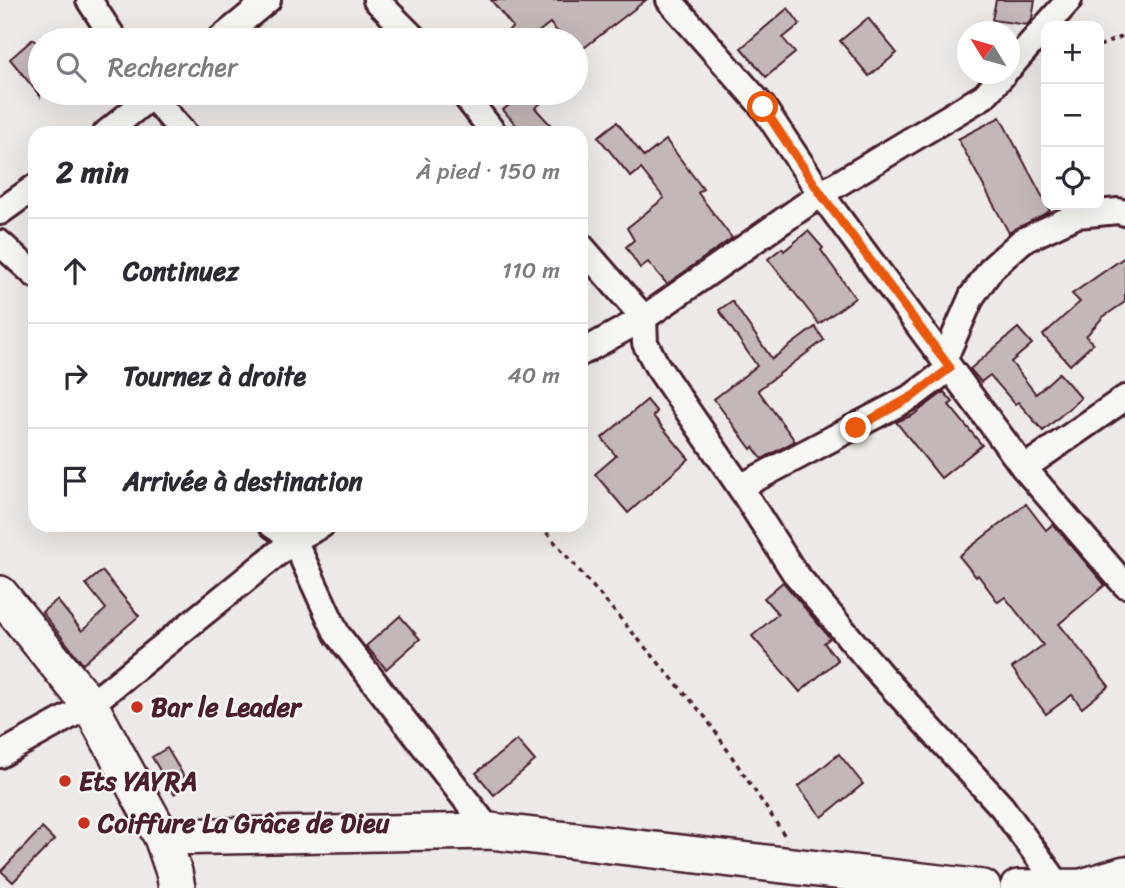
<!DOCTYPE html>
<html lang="fr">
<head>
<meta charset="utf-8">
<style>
	body { margin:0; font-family:Sriracha,sans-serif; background:#f7f7f7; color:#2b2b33 }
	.controls { position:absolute; right:21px; top:21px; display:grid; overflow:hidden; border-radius:14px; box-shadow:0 7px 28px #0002 }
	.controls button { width:63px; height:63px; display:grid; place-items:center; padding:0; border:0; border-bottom:2px solid #e1e1e2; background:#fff; color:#2b2b33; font:35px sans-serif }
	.compass { position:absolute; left:957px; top:21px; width:63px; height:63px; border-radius:50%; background:#fff; box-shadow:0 7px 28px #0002; rotate:307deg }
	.stop { position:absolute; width:21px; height:21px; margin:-16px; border:5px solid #ea580c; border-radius:50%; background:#fff }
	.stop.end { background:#ea580c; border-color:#fff; box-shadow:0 2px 7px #0008 }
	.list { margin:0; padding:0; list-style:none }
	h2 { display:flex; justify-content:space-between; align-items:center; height:91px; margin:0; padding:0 28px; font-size:30px }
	h2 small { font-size:23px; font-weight:400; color:#7c7c81 }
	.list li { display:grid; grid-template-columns:46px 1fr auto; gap:21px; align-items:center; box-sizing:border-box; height:105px; padding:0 28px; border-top:2px solid #e1e1e2 }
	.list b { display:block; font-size:26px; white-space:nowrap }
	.list em { font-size:23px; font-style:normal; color:#7c7c81 }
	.icon { flex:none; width:38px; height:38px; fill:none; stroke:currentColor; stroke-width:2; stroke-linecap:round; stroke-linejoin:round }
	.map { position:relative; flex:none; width:1125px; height:888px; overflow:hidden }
	.search { position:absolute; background:#fff; box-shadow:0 7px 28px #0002; left:28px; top:28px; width:560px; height:77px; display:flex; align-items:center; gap:18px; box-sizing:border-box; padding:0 24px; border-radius:38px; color:#7c7c81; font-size:26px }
	.panel { position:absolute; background:#fff; box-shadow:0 7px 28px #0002; left:28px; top:126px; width:560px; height:406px; border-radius:21px }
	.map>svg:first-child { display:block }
	.building { fill:#c4b7b7; stroke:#4a1f2b; stroke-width:2 }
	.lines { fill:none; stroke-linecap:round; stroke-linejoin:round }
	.street-casing { stroke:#4a1f2b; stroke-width:30 }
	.secondary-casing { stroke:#4a1f2b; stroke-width:40 }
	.path { stroke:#4a1f2b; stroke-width:3.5; stroke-dasharray:5 5; stroke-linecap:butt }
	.street { stroke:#f6f6f2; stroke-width:24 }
	.secondary { stroke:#f6f6f2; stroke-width:35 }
	.route { stroke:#ea580c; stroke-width:9 }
	.poi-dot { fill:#c8321e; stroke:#f6f6f2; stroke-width:2.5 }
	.labels { text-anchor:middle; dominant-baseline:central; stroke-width:5; stroke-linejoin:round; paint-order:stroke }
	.poi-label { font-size:26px; font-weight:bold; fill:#4a1f2b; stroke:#f6f6f2; text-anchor:start }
</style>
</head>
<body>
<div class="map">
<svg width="1125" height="888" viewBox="0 0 1125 888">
	<rect width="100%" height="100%" fill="#ece9e6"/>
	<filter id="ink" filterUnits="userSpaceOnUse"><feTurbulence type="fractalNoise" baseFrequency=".0143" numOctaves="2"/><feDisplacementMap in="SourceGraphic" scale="14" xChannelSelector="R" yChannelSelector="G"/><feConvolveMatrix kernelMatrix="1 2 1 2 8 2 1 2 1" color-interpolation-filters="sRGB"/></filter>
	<g filter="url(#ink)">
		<g class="building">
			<path d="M491 0H646L576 54V40H564L550 23 528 40H496L513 27Z"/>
			<path d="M996 0H1035L1032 19 1027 25 992 20Z"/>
			<path d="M788 8 800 24 783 38 795 53 766 77 741 48Z"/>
			<path d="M868 18 897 53 869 76 840 41Z"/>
			<path d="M33 39 40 47V96L10 59Z"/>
			<path d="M524 93H553L535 108 558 133H523L503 110Z"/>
			<path d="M1000 117 1050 211 1009 233 958 139Z"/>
			<path d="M617 122 644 157 666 140 703 189 698 193 732 238 667 284 648 262 640 268 626 247 634 240 627 228 664 198 641 169 631 177 598 137Z"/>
			<path d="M808 231 823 248 821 250 855 298 819 324 768 259 782 248 784 251Z"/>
			<path d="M1125 257V302L1103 317 1086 336 1093 344 1070 365 1043 335 1080 302 1072 294Z"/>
			<path d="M732 301 772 359 815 327 824 340 758 390 795 441 762 459 753 447 751 449 714 399 757 366 719 310Z"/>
			<path d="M1018 328 1032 344 1011 362 1036 394 1059 373 1081 398 1043 431 1018 402 1015 404 990 375 981 382 970 369Z"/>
			<path d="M944 392 953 402 949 405 982 445 941 478 896 422 913 415Z"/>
			<path d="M647 400 657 412 653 416 689 459 628 513 595 474 616 456 602 438Z"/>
			<path d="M1026 504 1046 530 1053 524 1105 585 1059 624 1109 686 1082 708 1072 695 1046 714 1012 668 1043 645 1005 597 998 602 978 575 976 577 959 556Z"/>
			<path d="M102 571 139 616 83 664 42 612 57 600 82 631 106 609 86 584Z"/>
			<path d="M783 582 830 638 824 643 838 660 800 692 752 636 778 614 764 598Z"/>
			<path d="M400 616 420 639 386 669 366 646Z"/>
			<path d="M517 740 535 761 494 795 476 773Z"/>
			<path d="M167 748 189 785 174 794 152 757Z"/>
			<path d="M839 754 863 784 822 817 798 787Z"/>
			<path d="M42 828 54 840 13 882 1 871Z"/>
		</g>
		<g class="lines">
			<defs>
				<g id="street">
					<path d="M89 0 115 40"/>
					<path d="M376 0 416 40"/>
					<path d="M669 0 763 107 821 194 950 368 913 396 740 487"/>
					<path d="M219 40 268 0"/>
					<path d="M1010 67 1069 0"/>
					<path d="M149 93 184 133"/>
					<path d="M463 93 494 133"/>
					<path d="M106 133 155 93"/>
					<path d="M0 212 35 187"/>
					<path d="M0 243 35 275"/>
					<path d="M581 246 644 318 645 343 657 366 740 487 794 572 881 675 1002 807 1060 887"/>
					<path d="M581 353 644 318 821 194 984 96 1004 74"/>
					<path d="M944 360 972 296 992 268 1022 241 1077 215 1118 211 1125 213"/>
					<path d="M950 368 1024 468 1125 585"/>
					<path d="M1024 468 1125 398"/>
					<path d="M272 525 294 540 337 634 490 831"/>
					<path d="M0 755 90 705 294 540 322 525"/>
				</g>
				<g id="secondary">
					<path d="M0 594 90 705 162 837 174 872 177 888"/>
					<path d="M162 837 490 831 983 888"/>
					<path d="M1018 888 1082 887 1125 874"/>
				</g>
			</defs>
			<use href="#street" class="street-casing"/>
			<use href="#secondary" class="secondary-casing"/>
			<g class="path">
				<path d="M1099 46 1125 35"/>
				<path d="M540 525 706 718 787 839"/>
			</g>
			<use href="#street" class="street"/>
			<use href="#secondary" class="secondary"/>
		</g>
	</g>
	<g class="lines" filter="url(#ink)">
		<path class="route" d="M763 107 821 194 950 368 913 396 856 428"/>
	</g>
	<g class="poi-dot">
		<circle cx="137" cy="707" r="7"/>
		<circle cx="65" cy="781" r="7"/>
		<circle cx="84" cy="823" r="7"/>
	</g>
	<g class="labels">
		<g class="poi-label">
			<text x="151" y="707">Bar le Leader</text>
			<text x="79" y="781">Ets YAYRA</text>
			<text x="98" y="823">Coiffure La Grâce de Dieu</text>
		</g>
	</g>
</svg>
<div class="controls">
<button>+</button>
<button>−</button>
<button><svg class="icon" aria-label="locate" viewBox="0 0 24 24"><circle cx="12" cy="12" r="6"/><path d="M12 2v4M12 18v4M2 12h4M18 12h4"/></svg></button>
</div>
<svg class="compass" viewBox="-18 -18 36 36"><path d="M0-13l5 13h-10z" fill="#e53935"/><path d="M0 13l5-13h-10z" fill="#7c7c81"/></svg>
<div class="stop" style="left:763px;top:107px"></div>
<div class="stop end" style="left:856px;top:428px"></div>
<div class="search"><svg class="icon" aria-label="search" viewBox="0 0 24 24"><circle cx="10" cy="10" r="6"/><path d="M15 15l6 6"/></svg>Rechercher</div>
<section class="panel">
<h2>2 min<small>À pied · 150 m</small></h2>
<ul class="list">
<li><svg class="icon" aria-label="ahead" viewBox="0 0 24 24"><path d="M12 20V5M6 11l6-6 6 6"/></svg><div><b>Continuez</b></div><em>110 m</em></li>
<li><svg class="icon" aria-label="right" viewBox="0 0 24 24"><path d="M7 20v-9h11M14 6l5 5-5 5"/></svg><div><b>Tournez à droite</b></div><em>40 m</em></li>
<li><svg class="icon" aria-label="arrive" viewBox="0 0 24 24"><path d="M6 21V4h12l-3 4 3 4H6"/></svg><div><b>Arrivée à destination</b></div></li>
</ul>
</section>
</div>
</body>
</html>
